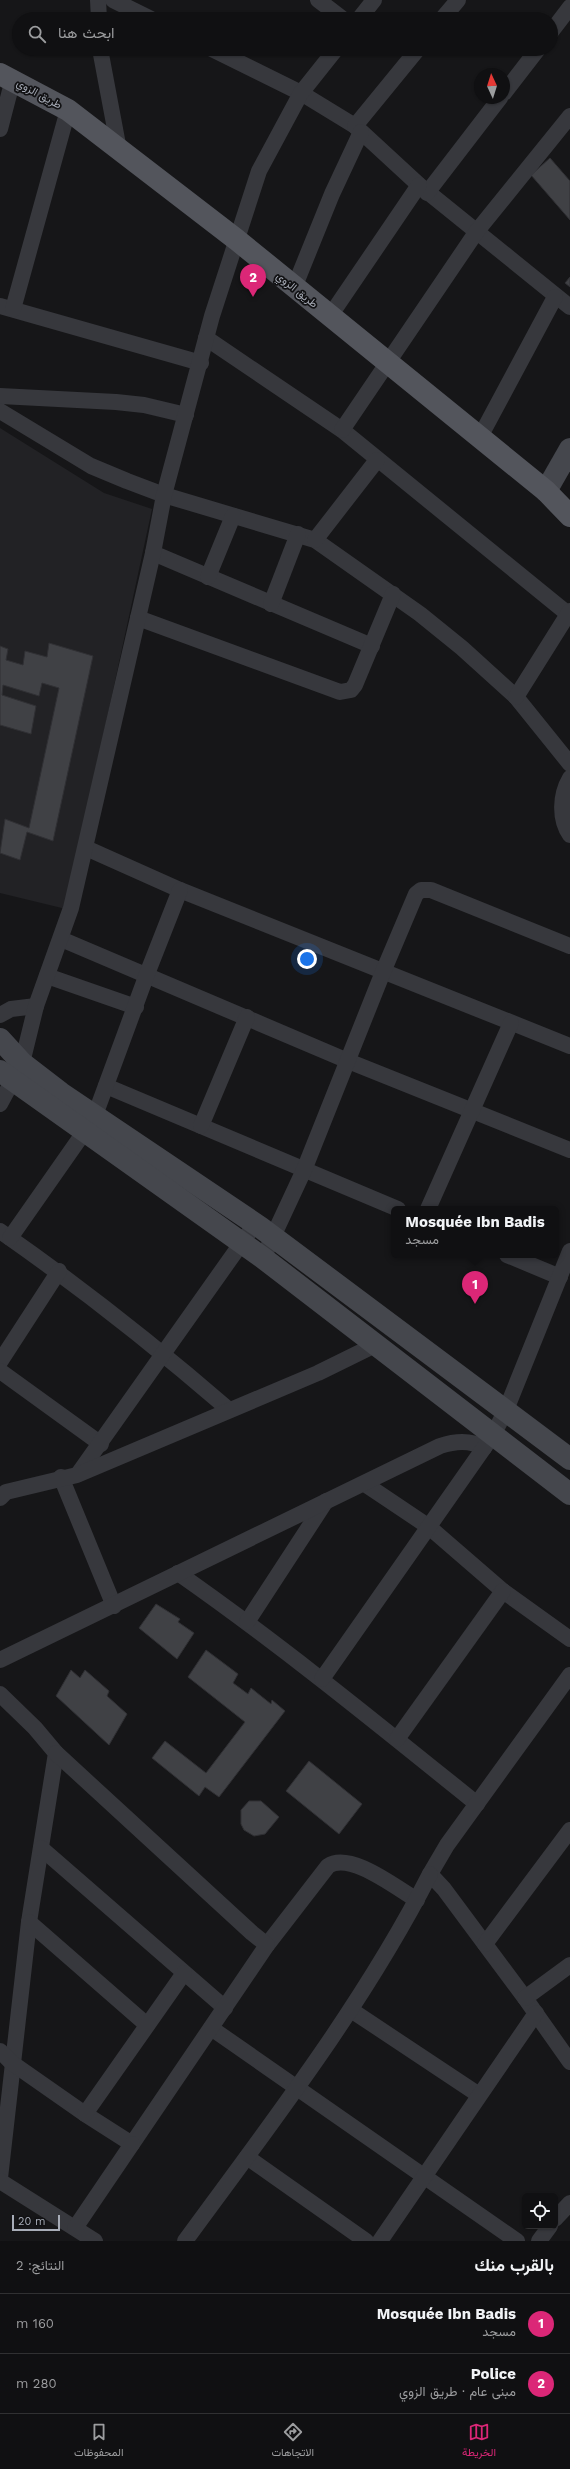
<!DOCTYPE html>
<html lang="ar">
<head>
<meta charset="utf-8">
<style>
	body { margin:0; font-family:"Work Sans",Vazirmatn,sans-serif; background:#1e1e20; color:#f1f3f6; direction:rtl }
	.controls { position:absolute; right:12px; bottom:12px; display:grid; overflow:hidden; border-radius:6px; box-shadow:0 1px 3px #0004 }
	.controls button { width:36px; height:36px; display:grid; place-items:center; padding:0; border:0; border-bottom:1px solid #303032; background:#101012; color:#f1f3f6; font:20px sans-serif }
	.compass { position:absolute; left:474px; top:68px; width:36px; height:36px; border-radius:50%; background:#101012; box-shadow:0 1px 3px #0004; rotate:356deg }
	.scale { position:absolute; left:12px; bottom:10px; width:48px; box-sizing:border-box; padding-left:4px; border:2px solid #a8adb8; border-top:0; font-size:11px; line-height:14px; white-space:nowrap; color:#a8adb8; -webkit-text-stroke:3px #111113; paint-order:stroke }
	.you { position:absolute; left:307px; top:959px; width:14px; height:14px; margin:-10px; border:3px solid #fff; border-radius:50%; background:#1a73e8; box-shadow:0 0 0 6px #1a73e833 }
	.badge { display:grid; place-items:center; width:26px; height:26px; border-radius:50%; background:#db2777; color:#fff; font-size:13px; font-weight:700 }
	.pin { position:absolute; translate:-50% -33px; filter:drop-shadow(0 1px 2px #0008) }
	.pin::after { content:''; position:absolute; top:21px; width:14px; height:12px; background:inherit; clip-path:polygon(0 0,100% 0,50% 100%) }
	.popup { position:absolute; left:391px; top:1206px; width:168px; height:52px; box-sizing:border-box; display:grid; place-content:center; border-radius:6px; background:#101012; filter:drop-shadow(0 1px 3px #0005); font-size:13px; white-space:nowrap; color:#9c9d9f }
	.popup b { font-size:15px; color:#f1f3f6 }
	.popup::after { content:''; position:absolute; left:50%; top:100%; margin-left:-8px; border:8px solid transparent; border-top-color:#101012 }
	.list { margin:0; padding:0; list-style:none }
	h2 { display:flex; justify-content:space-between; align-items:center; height:52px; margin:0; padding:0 16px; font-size:17px }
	h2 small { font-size:13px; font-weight:400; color:#9c9d9f }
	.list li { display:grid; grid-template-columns:26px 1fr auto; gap:12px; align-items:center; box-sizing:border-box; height:60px; padding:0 16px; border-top:1px solid #303032 }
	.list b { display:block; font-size:15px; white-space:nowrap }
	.list p { margin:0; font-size:13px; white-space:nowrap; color:#9c9d9f }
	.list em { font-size:13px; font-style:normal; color:#9c9d9f }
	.icon { flex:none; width:22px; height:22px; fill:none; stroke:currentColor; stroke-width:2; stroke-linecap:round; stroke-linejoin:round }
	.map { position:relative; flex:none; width:570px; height:2241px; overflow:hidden; direction:ltr }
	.search { position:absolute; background:#101012; box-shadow:0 1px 3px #0004; left:12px; right:12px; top:12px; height:44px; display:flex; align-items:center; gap:10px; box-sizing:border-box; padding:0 14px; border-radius:22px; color:#9c9d9f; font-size:15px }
	.sheet { height:172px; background:#101012 }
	nav { display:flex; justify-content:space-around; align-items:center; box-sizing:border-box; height:56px; border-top:1px solid #303032; background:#101012; font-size:11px; color:#9c9d9f }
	nav a { display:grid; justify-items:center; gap:2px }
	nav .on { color:#db2777 }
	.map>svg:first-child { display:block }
	.built { fill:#222225 }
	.building { fill:#404145; stroke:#303034 }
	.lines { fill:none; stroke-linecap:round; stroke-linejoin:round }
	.street { stroke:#37383d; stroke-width:16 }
	.secondary { stroke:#45474d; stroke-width:22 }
	.primary { stroke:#53555c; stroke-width:22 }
	.labels { text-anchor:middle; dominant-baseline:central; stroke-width:3.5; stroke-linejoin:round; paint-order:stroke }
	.street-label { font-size:11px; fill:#a8adb8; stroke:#111113 }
</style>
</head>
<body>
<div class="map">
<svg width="570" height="2241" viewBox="0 0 570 2241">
	<rect width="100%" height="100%" fill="#161618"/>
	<path class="built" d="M0 428 104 493 152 509 66 909 0 893Z"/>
	<g class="building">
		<path d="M550 158 570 181V220L531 175Z"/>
		<path d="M570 277V287L565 283Z"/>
		<path d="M49 643 93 656 53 841 27 832 20 860 0 853 5 819 29 828 59 688 42 683 39 696 3 685 2 695 36 706 31 734 0 725V646L8 649 6 660 23 665 25 651 47 657Z"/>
		<path d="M156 1604 180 1619 178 1622 194 1633 177 1659 139 1628Z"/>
		<path d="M206 1650 238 1674 233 1683 248 1694 251 1688 271 1704 272 1700 285 1711 219 1797 205 1787 199 1796 152 1758 165 1741 206 1773 245 1722 188 1677Z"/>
		<path d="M71 1670 80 1678 85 1670 109 1691 107 1696 127 1714 109 1745 56 1696Z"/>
		<path d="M309 1761 362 1804 339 1834 286 1791Z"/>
		<path d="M249 1801H261L279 1817 265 1834 254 1836 244 1830 241 1824V1810Z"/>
	</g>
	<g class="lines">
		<g class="street">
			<path d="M98 0 99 19"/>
			<path d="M113 0 151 19"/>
			<path d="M318 0 343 19"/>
			<path d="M359 19 374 0"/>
			<path d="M442 19 458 0"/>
			<path d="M551 32 570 7"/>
			<path d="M100 49 119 150"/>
			<path d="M212 49 301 93 355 126 419 185 570 307"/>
			<path d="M504 93 538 49"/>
			<path d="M355 126 418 49"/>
			<path d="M0 129 13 79"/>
			<path d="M427 193 500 98"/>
			<path d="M294 288 332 194 361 132"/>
			<path d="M0 306 201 363"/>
			<path d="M13 309 68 110"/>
			<path d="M330 316 419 185"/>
			<path d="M206 338 342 430 568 614"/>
			<path d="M0 396 116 402 144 405 186 415"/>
			<path d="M0 411 91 466 127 481 164 495 315 540 420 614 462 648 516 697 570 764"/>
			<path d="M342 430 477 231 570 116"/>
			<path d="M480 437 555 297"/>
			<path d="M315 540 377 460"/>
			<path d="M153 553 372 646"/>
			<path d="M208 577 233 516"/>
			<path d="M271 604 298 534"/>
			<path d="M138 618 340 692 351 690 355 685 393 594"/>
			<path d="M516 697 570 611"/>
			<path d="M570 778C560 795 559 819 570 835"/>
			<path d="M86 848 180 890 570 1046"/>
			<path d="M61 939 348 1061 570 1150"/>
			<path d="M47 976 136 1007"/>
			<path d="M0 1015 11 1009 36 1006"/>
			<path d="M106 1086 398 1209"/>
			<path d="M0 1104 22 1063 36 1006 71 908 153 553 164 495 212 316 259 171 301 93 336 49"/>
			<path d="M201 1126 247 1017"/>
			<path d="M428 1209 511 1023"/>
			<path d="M0 1231C79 1286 155 1346 228 1409"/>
			<path d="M10 1238 94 1118 147 974 180 890"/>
			<path d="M507 1255 560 1277"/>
			<path d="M263 1258 304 1170 383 972 416 894 421 890H431L570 946"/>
			<path d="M0 1362 59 1271"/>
			<path d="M0 1371 101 1444"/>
			<path d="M78 1474 255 1224"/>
			<path d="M61 1477 114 1606"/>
			<path d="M365 1484 429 1527 503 1591 570 1639"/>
			<path d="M0 1498 6 1492 77 1475 318 1373 377 1344"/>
			<path d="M178 1573C281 1645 379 1725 477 1804"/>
			<path d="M247 1622 326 1501"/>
			<path d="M0 1660 440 1446C455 1441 470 1439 484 1448"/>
			<path d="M570 1675 447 1845 430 1874 444 1889 525 1998 570 2062"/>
			<path d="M322 1679 493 1435 506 1410 570 1251"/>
			<path d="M0 1694 35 1728 56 1753 29 1922 0 2178"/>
			<path d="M397 1739 503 1591"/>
			<path d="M41 1848 225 2008"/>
			<path d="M29 1922 147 2025"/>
			<path d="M485 1944 570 1830"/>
			<path d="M267 1945 328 1866C350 1851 396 1888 417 1900"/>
			<path d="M525 1998 570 1965"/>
			<path d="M351 2010 479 2095"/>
			<path d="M211 2028 517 2241"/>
			<path d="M0 2051 12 2063 85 2114 132 2144 267 1945 252 1933 56 1753"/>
			<path d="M85 2114 184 1973"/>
			<path d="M247 2157 366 2241"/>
			<path d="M0 2181 95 2241"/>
			<path d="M555 2219 570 2203"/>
			<path d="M75 2228 132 2144"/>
			<path d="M185 2241C272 2122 363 2005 430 1874"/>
			<path d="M380 2241 536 2013"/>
			<path d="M539 2241 550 2226"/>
		</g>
		<g class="secondary">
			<path d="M546 491 570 449"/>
			<path d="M0 1039 22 1063 61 1093 260 1227 570 1459"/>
			<path d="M0 1071 263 1258 570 1494"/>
		</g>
		<path class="primary" d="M0 74 68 110 237 240 546 491 570 516"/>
	</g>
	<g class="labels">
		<g class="street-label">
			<text transform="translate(39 94) rotate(29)">طريق الزوي</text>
			<text transform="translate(297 290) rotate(39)">طريق الزوي</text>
		</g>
	</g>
</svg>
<div class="controls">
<button><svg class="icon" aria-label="locate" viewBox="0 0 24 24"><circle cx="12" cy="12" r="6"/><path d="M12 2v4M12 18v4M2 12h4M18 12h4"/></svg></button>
</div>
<svg class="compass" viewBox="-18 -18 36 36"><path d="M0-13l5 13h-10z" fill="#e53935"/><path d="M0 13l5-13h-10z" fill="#9c9d9f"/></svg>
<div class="scale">20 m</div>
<div class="you"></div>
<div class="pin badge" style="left:475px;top:1304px">1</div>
<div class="popup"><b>Mosquée Ibn Badis</b>مسجد</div>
<div class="pin badge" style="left:253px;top:297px">2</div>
<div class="search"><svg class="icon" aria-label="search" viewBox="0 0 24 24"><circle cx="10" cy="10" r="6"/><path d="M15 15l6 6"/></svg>ابحث هنا</div>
</div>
<section class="sheet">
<h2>بالقرب منك<small>النتائج: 2</small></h2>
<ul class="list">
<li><span class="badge">1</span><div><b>Mosquée Ibn Badis</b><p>مسجد</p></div><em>160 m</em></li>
<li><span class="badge">2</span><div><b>Police</b><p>مبنى عام · طريق الزوي</p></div><em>280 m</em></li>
</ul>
</section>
<nav>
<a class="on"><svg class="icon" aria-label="map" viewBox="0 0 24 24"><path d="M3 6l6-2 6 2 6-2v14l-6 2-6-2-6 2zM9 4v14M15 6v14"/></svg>الخريطة</a>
<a><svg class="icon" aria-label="directions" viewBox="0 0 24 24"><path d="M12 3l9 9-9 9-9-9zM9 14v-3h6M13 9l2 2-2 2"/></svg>الاتجاهات</a>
<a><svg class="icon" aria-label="saved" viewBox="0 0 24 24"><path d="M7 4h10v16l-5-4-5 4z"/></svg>المحفوظات</a>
</nav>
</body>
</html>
